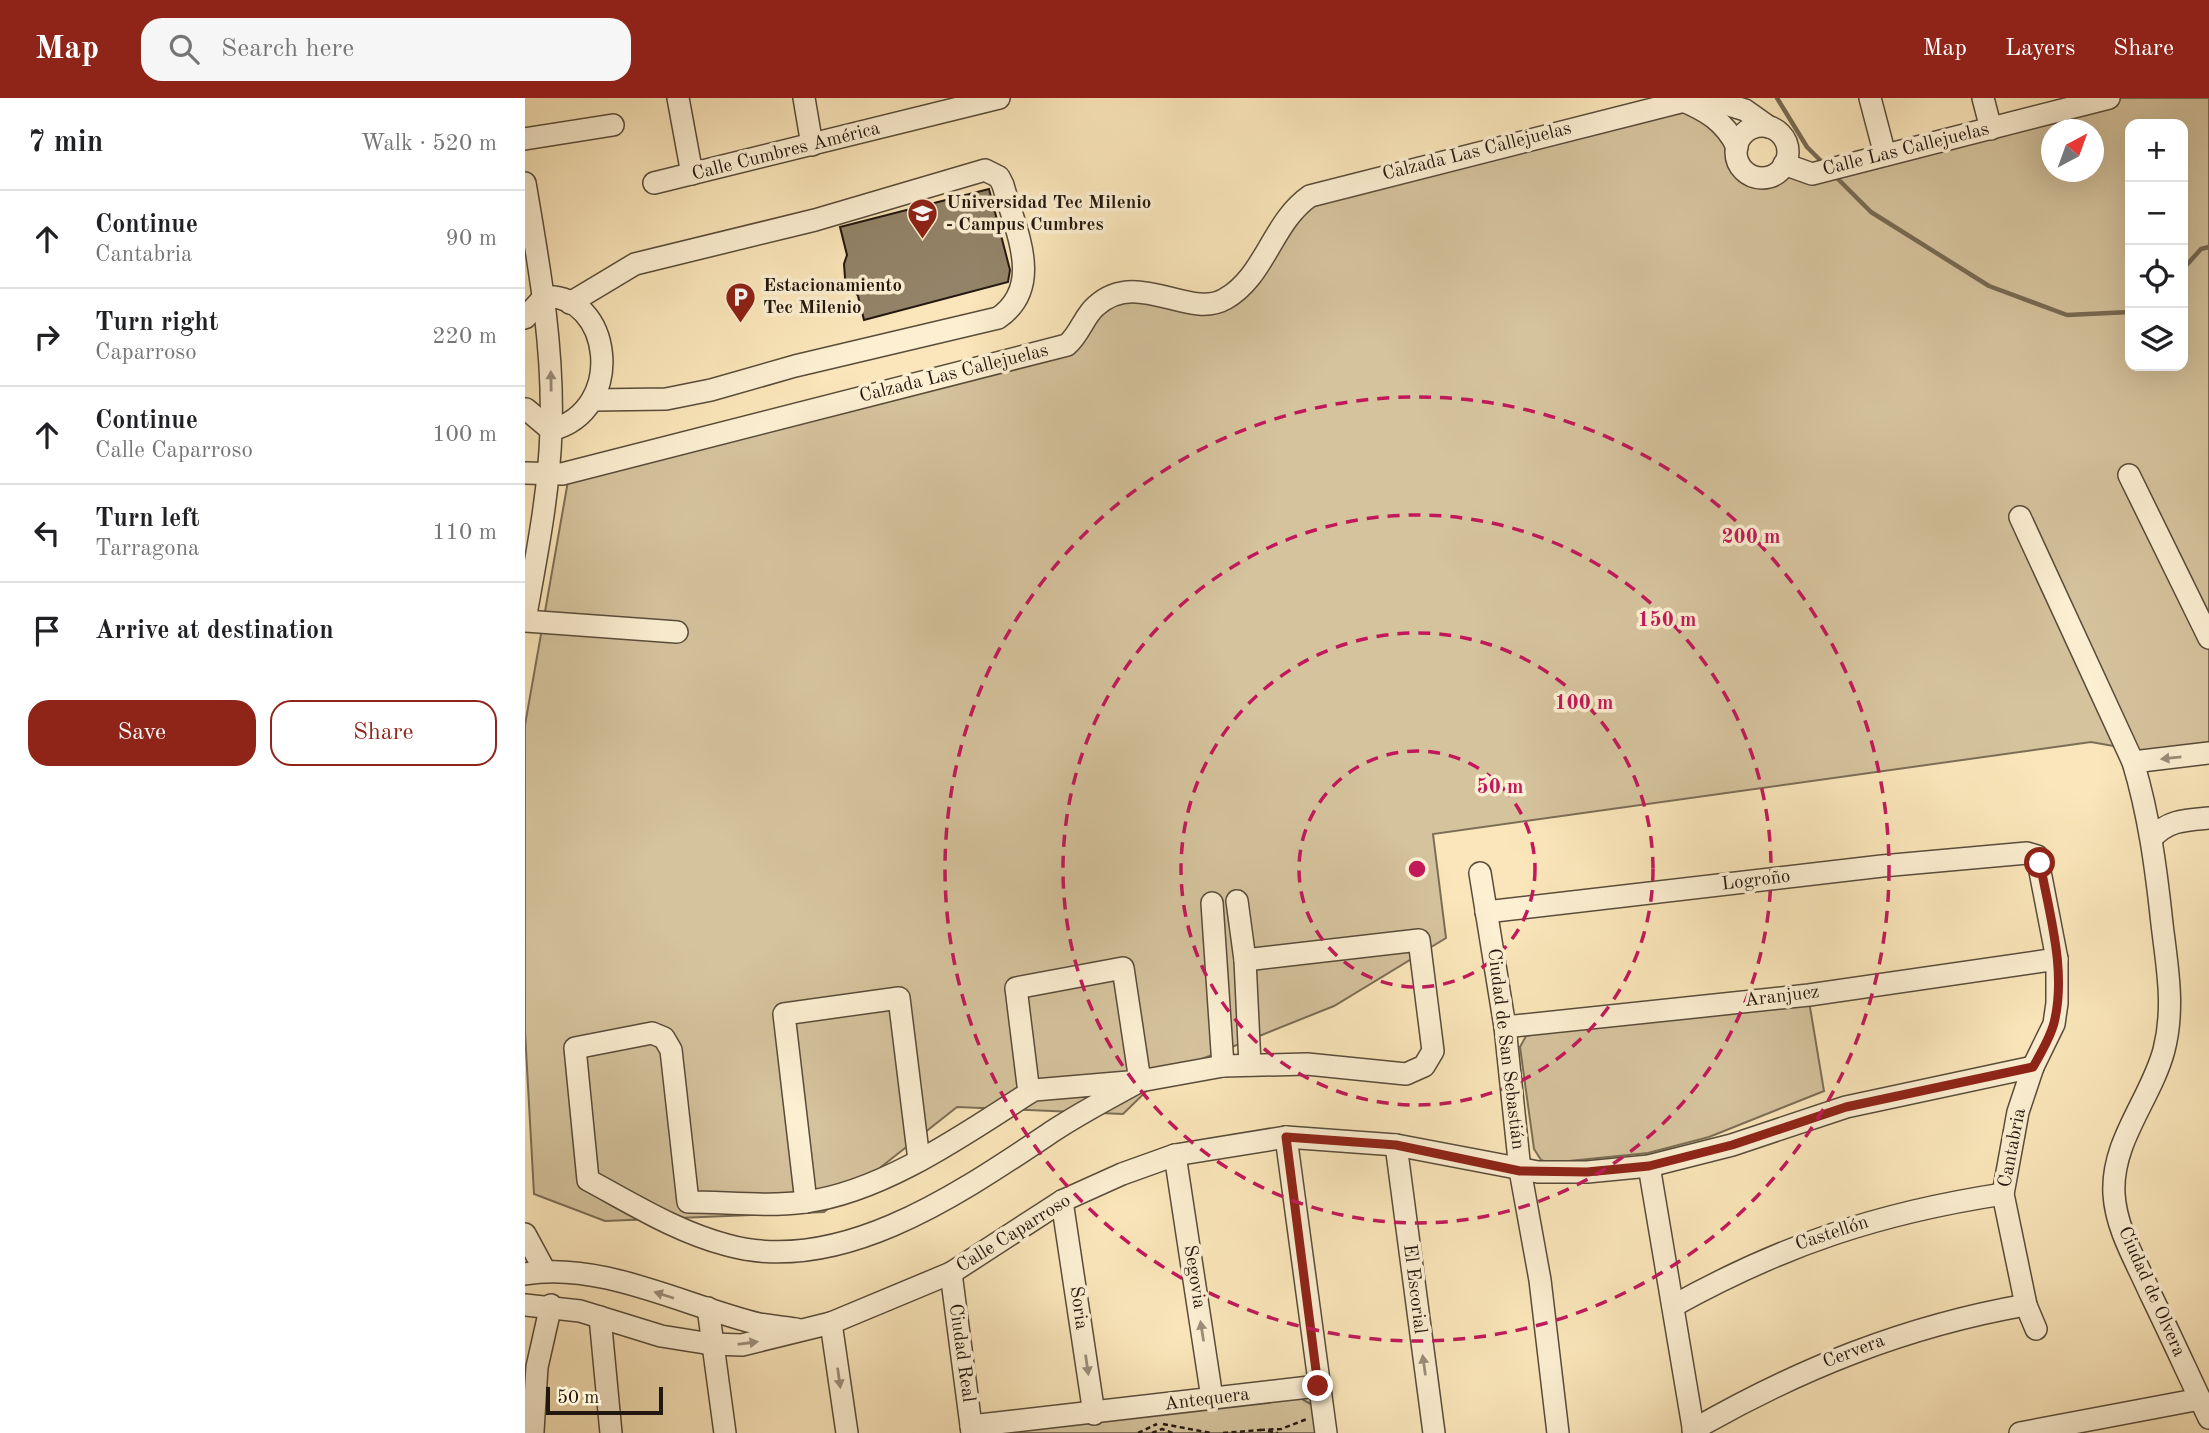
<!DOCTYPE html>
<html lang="en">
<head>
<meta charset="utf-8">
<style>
	body { margin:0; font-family:"Old Standard TT",serif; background:#f6f6f6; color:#202124 }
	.controls { position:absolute; right:21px; top:21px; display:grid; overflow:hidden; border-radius:14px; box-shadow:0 7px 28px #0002 }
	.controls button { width:63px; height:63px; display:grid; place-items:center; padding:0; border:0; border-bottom:2px solid #e0e0e0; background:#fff; color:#202124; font:35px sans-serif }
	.compass { position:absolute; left:1516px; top:21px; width:63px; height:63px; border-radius:50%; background:#fff; box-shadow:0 7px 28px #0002; rotate:41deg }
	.scale { position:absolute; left:21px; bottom:18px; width:117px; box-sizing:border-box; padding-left:7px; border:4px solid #23180f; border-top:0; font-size:19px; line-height:24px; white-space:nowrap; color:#23180f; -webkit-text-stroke:5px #fcefd2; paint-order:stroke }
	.stop { position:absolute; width:21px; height:21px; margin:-16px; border:5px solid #8f2418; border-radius:50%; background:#fff }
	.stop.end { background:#8f2418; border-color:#fff; box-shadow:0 2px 7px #0008 }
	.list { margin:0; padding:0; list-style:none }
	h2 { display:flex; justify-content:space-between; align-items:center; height:91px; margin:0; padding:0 28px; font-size:30px }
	h2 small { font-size:23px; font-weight:400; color:#757577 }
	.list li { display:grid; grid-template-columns:46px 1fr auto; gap:21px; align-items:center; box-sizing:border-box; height:98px; padding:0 28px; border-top:2px solid #e0e0e0 }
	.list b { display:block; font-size:26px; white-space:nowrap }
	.list p { margin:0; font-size:23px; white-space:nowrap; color:#757577 }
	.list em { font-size:23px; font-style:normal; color:#757577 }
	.actions { display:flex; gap:14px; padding:21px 28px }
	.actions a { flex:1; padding:16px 0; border:2px solid #8f2418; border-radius:21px; text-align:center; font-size:24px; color:#8f2418 }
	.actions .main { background:#8f2418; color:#fff }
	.icon { flex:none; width:38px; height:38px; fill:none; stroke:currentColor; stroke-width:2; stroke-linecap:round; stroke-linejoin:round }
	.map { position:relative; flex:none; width:1684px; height:1335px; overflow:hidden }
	header { display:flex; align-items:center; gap:42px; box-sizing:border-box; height:98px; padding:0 35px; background:#8f2418; color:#fff }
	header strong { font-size:33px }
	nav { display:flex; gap:38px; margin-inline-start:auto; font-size:24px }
	.search { width:490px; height:63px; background:#f6f6f6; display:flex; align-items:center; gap:18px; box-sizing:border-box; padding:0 24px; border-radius:21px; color:#757577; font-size:26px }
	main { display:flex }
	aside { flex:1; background:#fff }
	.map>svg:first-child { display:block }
	.green { fill:#d5c39d; stroke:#7c6e56; stroke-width:2; fill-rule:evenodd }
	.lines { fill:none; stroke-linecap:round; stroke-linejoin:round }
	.stream { stroke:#786a53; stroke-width:4.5 }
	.building { fill:#938368; stroke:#23180f; stroke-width:2 }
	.minor-casing { stroke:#594c3a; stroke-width:24 }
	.path { stroke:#23180f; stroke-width:2.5; stroke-dasharray:5 3.5; stroke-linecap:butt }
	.minor { stroke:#fcefd2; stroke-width:21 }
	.oneway { fill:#9a8e7a }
	.route { stroke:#8f2418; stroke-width:9 }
	.ring { fill:none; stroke:#c2185b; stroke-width:3.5; stroke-dasharray:12 9 }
	.labels { text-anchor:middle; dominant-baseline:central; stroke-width:7; stroke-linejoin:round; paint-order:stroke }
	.street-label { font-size:19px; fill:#23180f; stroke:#fcefd2 }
	.poi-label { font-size:19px; font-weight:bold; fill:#23180f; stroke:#fcefd2; text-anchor:start }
	.centre { fill:#c2185b; stroke:#fcefd2; stroke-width:3.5 }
	.ring-label { font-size:21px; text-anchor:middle; font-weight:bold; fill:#c2185b; stroke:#fcefd2; stroke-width:7; stroke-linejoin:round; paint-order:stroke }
</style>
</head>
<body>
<header>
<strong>Map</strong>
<div class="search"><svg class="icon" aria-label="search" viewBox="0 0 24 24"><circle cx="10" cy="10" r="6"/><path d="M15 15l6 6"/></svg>Search here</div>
<nav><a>Map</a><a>Layers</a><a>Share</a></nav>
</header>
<main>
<aside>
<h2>7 min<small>Walk · 520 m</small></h2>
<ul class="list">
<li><svg class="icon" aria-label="ahead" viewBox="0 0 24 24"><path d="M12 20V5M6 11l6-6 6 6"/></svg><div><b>Continue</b><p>Cantabria</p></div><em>90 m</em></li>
<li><svg class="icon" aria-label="right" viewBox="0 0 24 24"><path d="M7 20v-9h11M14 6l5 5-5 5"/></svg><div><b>Turn right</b><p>Caparroso</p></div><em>220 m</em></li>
<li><svg class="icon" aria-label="ahead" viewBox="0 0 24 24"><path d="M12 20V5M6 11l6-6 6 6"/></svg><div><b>Continue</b><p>Calle Caparroso</p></div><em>100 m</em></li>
<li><svg class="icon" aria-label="left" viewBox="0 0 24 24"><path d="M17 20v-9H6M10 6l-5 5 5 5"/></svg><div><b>Turn left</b><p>Tarragona</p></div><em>110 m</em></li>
<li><svg class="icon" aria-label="arrive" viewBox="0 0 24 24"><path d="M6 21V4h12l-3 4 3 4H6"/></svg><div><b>Arrive at destination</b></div></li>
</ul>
<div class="actions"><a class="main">Save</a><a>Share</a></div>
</aside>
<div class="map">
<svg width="1684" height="1335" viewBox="0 0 1684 1335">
	<rect width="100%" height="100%" fill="#fae6ba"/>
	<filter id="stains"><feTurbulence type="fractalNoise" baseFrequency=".00286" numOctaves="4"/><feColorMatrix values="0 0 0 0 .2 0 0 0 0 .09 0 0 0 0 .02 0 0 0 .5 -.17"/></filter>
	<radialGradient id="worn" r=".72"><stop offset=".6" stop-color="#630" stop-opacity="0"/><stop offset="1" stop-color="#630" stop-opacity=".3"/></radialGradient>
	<g class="green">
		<path d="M1568 0H1684V665L1566 644 908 736 921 840 809 908 639 976 598 1016 432 1009 299 1114 80 1123 9 1096 0 934V627L43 383 548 246 593 198 681 209 793 97 1158 2 1198 10 1214 83ZM1605 26H1658V268H1605ZM1526 32H1568V74H1526Z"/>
		<path d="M1284 903 1299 993 1184 1039 1123 1055 1024 1065 1016 1062 1009 1051 995 949 1001 938 1011 935Z"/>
		<path d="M775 1300 789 1308 793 1335H465Z"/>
	</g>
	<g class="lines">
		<g class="stream">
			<path d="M1252 0 1282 49 1300 67"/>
			<path d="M1308 76 1346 114 1464 188 1542 217 1605 214"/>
			<path d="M1658 171 1676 151 1684 149"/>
		</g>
	</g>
	<path class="building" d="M464 91 485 172 483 184 339 222 333 198 320 180 319 166 322 157 315 129Z"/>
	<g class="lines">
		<defs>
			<g id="minor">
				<path d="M153 0 167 76"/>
				<path d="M279 0 287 47"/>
				<path d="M1181 0 1220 12 1244 29"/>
				<path d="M1345 0 1360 57"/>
				<path d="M1458 0 1466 31"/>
				<path d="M1156 2C1180 12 1200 23 1212 49"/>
				<circle cx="1237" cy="54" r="26"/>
				<path d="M0 41 88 27"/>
				<path d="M1259 66 1287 76 1584 0"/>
				<path d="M0 85C14 167 29 249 26 333 24 397 11 460 0 522"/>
				<path d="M129 85 474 0"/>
				<path d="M45 205 110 166 290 122 460 72 474 79 478 87C490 132 520 188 473 220L270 268 186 292 141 301 68 302"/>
				<path d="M0 220 19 199C86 194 103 312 26 332L1 311"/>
				<path d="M0 375 37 376 542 247C555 236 559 218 571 208 612 170 664 222 700 201 740 179 747 124 785 98L1171 0"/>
				<path d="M1604 377 1684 540"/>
				<path d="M1495 419 1608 664C1624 717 1631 770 1637 826 1642 868 1650 909 1639 952 1626 1001 1586 1043 1589 1096 1591 1131 1611 1163 1625 1195 1645 1236 1664 1278 1684 1320"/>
				<path d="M0 523 152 534"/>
				<path d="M1608 664 1684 655"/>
				<path d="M1627 740C1643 722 1661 722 1684 720"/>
				<path d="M955 775 980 929 995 1072 1015 1182 1033 1335"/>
				<path d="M687 805 698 968"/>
				<path d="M961 814 1357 768 1502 755 1512 758 1532 861V905L1529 926 1508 969 1493 1014 1478 1096 1501 1207 1511 1231"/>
				<path d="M720 862 725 967"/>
				<path d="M980 929 1284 897 1532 861"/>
				<path d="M504 995 491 890 598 870 615 983C586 999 555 1015 528 1033 438 1093 316 1179 202 1147 152 1134 108 1106 63 1082L50 950 127 935 139 940 146 952 163 1104C201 1104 242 1109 280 1104 358 1094 440 1036 504 995L509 992 615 983 698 968 782 966 881 976 899 968 908 953 894 842 720 862 712 803"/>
				<path d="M761 1039 801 1335"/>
				<path d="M871 1047 909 1335"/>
				<path d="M650 1057 687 1300"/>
				<path d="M1124 1068 1169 1335"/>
				<path d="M537 1103 569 1316"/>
				<path d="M281 1104 259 916 374 900 394 1062"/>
				<path d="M0 1136 20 1173"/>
				<path d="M426 1175 447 1335"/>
				<path d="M0 1176C76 1163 160 1208 234 1226 246 1228 258 1229 271 1231"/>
				<path d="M0 1207 55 1213 136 1238 186 1246 217 1247 306 1225 426 1175 537 1103 597 1076 650 1057 761 1039 871 1047 1013 1074H1062L1124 1068 1207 1047 1321 1009 1508 969"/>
				<path d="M1148 1208C1258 1147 1354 1115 1478 1096"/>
				<path d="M183 1210 200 1335"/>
				<path d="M75 1219 86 1335"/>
				<path d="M306 1225 322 1335"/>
				<path d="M446 1328 793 1288"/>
				<path d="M1168 1332C1274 1271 1381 1228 1501 1207"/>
				<path d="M8 1333 12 1269 26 1207"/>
				<path d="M1495 1335 1675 1301"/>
			</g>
		</defs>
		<use href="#minor" class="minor-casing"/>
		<g class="path">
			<path d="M638 1326 686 1335"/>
			<path d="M735 1332 756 1331 782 1321"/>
			<path d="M743 1333 753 1335"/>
			<path d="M613 1335 632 1326"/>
			<path d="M627 1335 637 1331 648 1335"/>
			<path d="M698 1335 736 1332"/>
		</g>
		<use href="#minor" class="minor"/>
	</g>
	<defs><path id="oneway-solid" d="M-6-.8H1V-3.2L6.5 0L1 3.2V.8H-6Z" transform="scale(1.75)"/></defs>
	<g class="oneway">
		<use href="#oneway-solid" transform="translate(26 283) rotate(-91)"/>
		<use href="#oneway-solid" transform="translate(1646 660) rotate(174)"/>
		<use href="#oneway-solid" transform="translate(139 1197) rotate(-162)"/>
		<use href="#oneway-solid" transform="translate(677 1233) rotate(-99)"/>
		<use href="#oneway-solid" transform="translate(223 1245) rotate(-8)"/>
		<use href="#oneway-solid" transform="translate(562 1267) rotate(82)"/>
		<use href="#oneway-solid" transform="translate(899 1267) rotate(-98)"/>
		<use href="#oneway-solid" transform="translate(314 1280) rotate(82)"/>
	</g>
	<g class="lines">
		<path class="route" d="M793 1288 761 1039 871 1047 995 1073 1062 1074 1124 1068 1207 1047 1321 1009 1508 969C1516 955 1525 940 1529 925 1542 873 1524 815 1515 765"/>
	</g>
	<g class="ring">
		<circle cx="892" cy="771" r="118"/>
		<circle cx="892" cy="771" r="236"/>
		<circle cx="892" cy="771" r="354"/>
		<circle cx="892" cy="771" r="472"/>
	</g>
	<defs>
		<symbol id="university-pin" viewBox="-11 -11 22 30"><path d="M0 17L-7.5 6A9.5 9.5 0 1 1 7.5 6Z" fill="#8f2418" stroke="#fcefd2"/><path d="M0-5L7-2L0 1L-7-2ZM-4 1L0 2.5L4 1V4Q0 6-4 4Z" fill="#fff"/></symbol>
		<symbol id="parking-pin" viewBox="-11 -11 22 30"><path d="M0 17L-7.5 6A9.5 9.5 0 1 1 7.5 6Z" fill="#8f2418" stroke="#fcefd2"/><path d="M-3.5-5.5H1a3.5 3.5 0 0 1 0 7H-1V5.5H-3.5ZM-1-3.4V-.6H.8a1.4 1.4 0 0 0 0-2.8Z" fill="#fff"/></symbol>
	</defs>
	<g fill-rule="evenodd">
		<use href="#university-pin" x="380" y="98" width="35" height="47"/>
		<use href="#parking-pin" x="198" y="182" width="35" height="47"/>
	</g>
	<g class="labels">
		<g class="street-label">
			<text transform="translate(1381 52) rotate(-14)">Calle Las Callejuelas</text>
			<text transform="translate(261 54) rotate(-14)">Calle Cumbres América</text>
			<text transform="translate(952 54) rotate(-14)">Calzada Las Callejuelas</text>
			<text transform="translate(429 276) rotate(-14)">Calzada Las Callejuelas</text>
			<text transform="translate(1231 783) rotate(-7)">Logroño</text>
			<text transform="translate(1257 899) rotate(-7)">Aranjuez</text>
			<text transform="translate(980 951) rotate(83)">Ciudad de San Sebastián</text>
			<text transform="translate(1488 1050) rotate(-79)">Cantabria</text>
			<text transform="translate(489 1136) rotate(-32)">Calle Caparroso</text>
			<text transform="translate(1307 1136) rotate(-18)">Castellón</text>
			<text transform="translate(669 1179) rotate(81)">Segovia</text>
			<text transform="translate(889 1191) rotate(83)">El Escorial</text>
			<text transform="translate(1626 1194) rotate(66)">Ciudad de Olvera</text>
			<text transform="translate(553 1210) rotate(82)">Soria</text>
			<text transform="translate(1329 1254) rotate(-21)">Cervera</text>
			<text transform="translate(436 1255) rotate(82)">Ciudad Real</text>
			<text transform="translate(682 1302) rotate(-7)">Antequera</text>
		</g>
		<g class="poi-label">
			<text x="421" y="105">Universidad Tec Milenio<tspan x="421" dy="22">- Campus Cumbres</tspan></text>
			<text x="238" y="188">Estacionamiento<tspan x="238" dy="22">Tec Milenio</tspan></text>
		</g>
	</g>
	<circle cx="892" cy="771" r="10" class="centre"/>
	<g class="ring-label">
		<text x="1226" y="445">200 m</text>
		<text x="1142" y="528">150 m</text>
		<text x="1059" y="611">100 m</text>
		<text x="975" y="695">50 m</text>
	</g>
	<rect width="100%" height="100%" filter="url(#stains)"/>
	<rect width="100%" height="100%" fill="url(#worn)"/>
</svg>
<div class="controls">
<button>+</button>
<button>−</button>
<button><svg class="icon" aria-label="locate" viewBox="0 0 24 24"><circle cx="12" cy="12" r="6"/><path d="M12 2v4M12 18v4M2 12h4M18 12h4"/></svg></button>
<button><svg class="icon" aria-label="layers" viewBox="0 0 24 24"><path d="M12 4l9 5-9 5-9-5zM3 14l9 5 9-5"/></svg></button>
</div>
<svg class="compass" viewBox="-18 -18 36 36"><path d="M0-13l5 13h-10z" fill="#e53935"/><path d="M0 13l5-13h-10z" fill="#757577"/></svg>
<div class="scale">50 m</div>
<div class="stop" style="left:1515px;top:765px"></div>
<div class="stop end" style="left:793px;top:1288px"></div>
</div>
</main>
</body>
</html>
